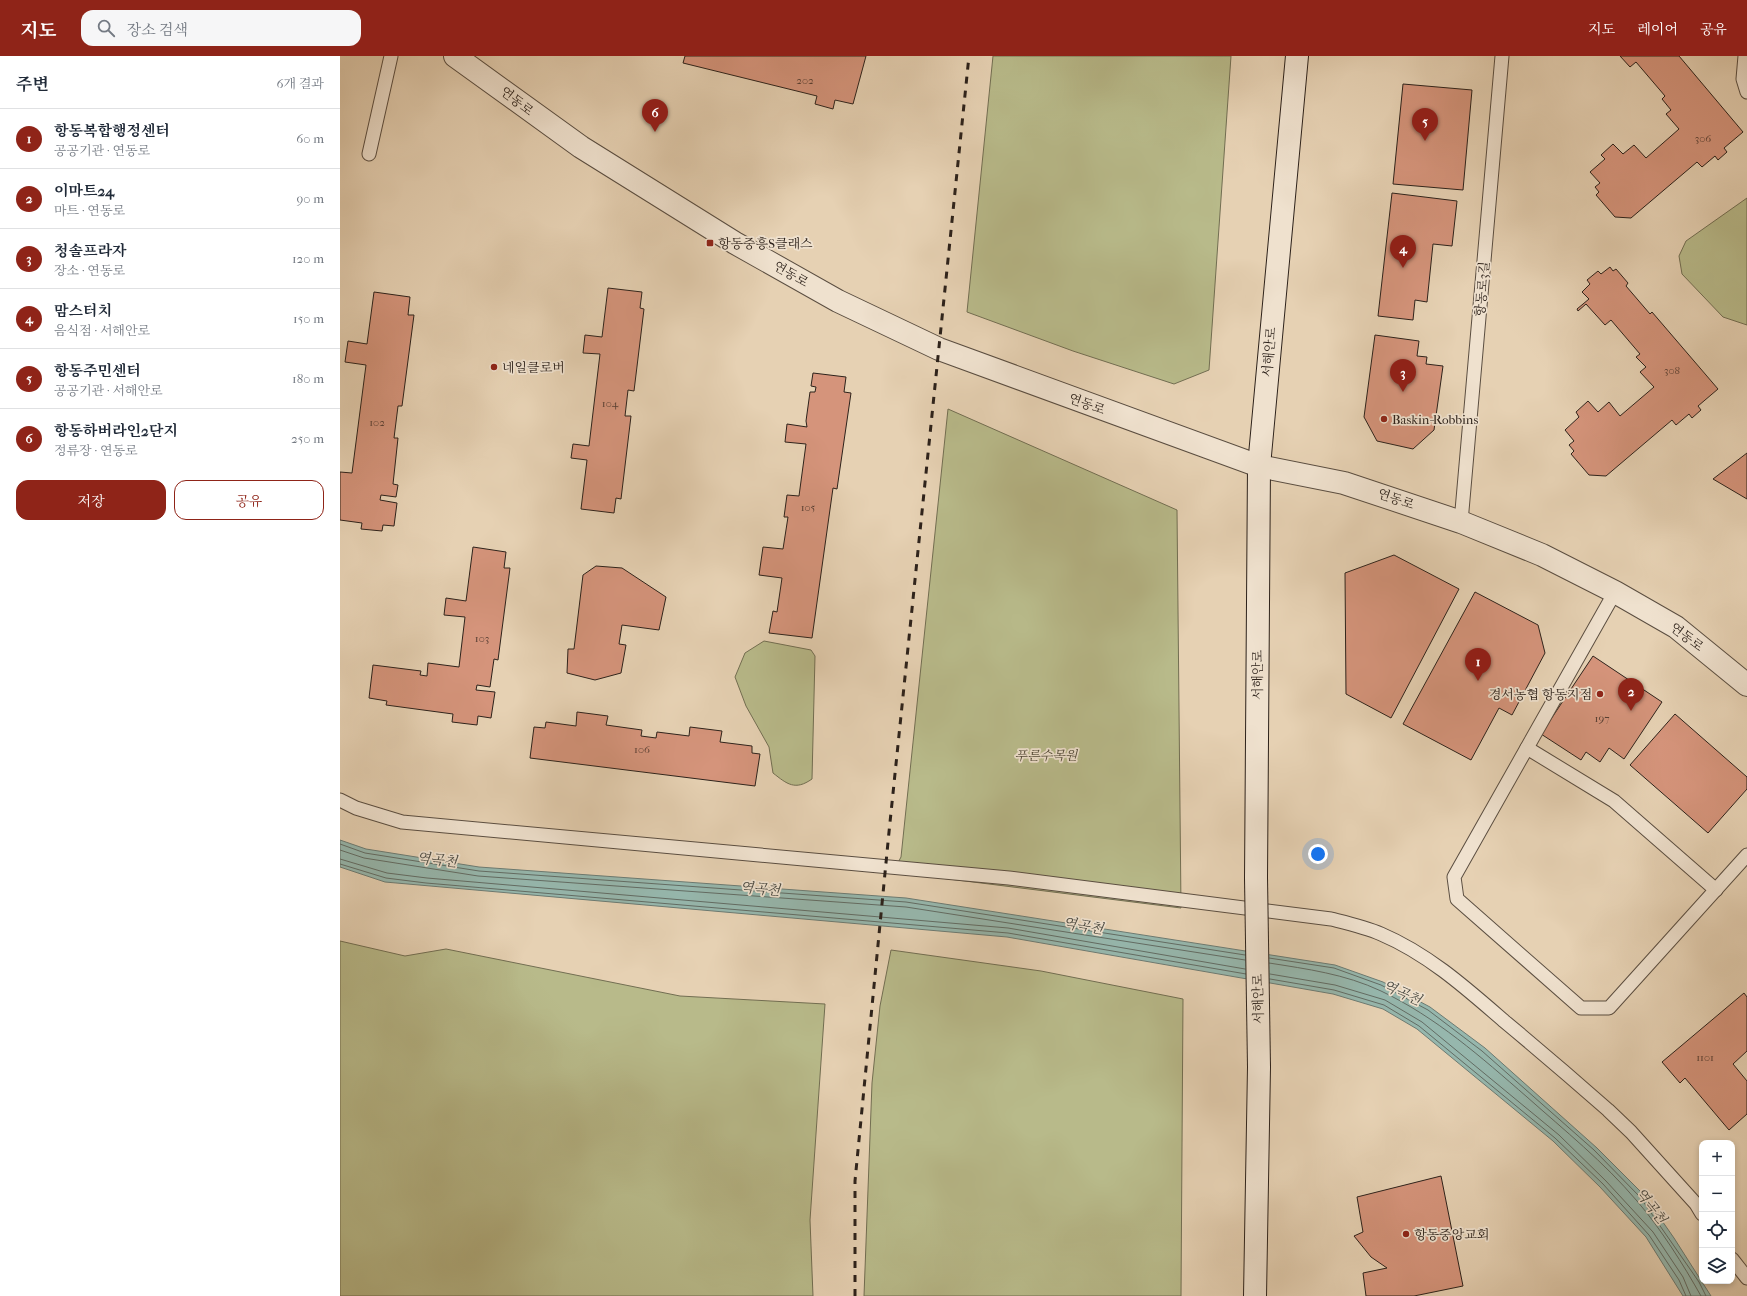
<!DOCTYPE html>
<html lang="ko">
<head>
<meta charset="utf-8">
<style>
	body { margin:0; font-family:"IM FELL French Canon","Noto Serif KR",serif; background:#f6f6f7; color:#1f2937 }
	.controls { position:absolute; right:12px; bottom:12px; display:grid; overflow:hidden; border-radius:8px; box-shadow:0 2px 6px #0003 }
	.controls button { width:36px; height:36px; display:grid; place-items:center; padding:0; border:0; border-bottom:1px solid #e0e1e3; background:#fff; color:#1f2937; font:20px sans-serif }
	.you { position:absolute; left:978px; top:798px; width:14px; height:14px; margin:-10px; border:3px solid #fff; border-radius:50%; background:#1a73e8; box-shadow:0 0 0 6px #1a73e833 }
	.badge { display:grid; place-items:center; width:26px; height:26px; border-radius:50%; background:#8f2418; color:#fff; font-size:13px; font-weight:700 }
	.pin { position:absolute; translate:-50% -33px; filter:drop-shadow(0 1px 2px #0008) }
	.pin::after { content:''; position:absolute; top:21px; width:14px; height:12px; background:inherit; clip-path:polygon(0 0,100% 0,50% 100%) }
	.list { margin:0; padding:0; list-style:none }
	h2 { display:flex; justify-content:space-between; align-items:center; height:52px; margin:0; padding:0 16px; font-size:17px }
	h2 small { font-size:13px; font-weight:400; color:#747a83 }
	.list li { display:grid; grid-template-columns:26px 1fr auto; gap:12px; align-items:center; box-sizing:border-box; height:60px; padding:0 16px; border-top:1px solid #e0e1e3 }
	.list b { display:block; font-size:15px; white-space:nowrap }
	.list p { margin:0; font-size:13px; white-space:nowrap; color:#747a83 }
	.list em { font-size:13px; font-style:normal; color:#747a83 }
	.actions { display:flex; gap:8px; padding:12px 16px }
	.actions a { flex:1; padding:9px 0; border:1px solid #8f2418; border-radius:12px; text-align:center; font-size:14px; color:#8f2418 }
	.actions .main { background:#8f2418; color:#fff }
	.icon { flex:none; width:22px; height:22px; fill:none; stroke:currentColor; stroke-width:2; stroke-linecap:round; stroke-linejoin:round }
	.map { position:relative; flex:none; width:1407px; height:1240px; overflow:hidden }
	header { display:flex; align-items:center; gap:24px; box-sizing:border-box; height:56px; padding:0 20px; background:#8f2418; color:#fff }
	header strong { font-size:19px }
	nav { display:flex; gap:22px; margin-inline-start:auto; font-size:14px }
	.search { width:280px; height:36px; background:#f6f6f7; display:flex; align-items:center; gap:10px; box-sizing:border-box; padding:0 14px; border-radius:12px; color:#747a83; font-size:15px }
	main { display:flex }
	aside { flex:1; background:#fff }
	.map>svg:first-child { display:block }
	.green { fill:#b8ba8a; stroke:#726e52 }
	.water { fill:#96b7ad; stroke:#6c7b73 }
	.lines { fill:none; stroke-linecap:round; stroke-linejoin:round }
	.shore { stroke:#626c64; stroke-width:1 }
	.building { fill:#d5947b; stroke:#2d221b }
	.lane-casing { stroke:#5b4e41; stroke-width:15 }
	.street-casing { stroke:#5b4e41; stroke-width:24 }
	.secondary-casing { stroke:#2d221b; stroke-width:24 }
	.lane { stroke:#efe1ce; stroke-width:13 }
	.street { stroke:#efe1ce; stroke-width:22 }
	.secondary { stroke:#efe1ce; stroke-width:22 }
	.rail { stroke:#2d221b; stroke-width:3; stroke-dasharray:7 7; stroke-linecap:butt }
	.secondary-bridge-casing { stroke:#2d221b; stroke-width:24; stroke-linecap:butt }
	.secondary-bridge { stroke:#efe1ce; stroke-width:22 }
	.poi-dot { fill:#8f2418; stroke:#efe1ce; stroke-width:1.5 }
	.labels { text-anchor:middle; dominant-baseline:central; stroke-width:3.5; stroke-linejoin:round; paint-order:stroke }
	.number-label { font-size:11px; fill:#573e33 }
	.street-label { font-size:13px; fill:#2d221b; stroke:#efe1ce }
	.poi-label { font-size:13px; fill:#2d221b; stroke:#efe1ce; text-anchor:start }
	.park-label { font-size:13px; font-style:italic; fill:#504837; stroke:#efe1ce }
	.water-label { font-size:14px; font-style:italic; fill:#474740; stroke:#efe1ce }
</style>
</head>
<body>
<header>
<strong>지도</strong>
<div class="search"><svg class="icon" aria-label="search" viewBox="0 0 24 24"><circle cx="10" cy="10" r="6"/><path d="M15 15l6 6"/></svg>장소 검색</div>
<nav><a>지도</a><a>레이어</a><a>공유</a></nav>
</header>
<main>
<aside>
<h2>주변<small>6개 결과</small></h2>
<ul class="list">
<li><span class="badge">1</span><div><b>항동복합행정센터</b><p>공공기관 · 연동로</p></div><em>60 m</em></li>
<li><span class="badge">2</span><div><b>이마트24</b><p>마트 · 연동로</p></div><em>90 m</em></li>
<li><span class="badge">3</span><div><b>청솔프라자</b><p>장소 · 연동로</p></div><em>120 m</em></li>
<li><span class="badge">4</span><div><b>맘스터치</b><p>음식점 · 서해안로</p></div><em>150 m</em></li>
<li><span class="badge">5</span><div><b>항동주민센터</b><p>공공기관 · 서해안로</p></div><em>180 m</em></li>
<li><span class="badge">6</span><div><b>항동하버라인2단지</b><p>정류장 · 연동로</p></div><em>250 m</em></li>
</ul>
<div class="actions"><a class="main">저장</a><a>공유</a></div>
</aside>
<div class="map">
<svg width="1407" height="1240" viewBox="0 0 1407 1240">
	<rect width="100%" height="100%" fill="#e6d1b3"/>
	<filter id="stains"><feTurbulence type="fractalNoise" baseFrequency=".005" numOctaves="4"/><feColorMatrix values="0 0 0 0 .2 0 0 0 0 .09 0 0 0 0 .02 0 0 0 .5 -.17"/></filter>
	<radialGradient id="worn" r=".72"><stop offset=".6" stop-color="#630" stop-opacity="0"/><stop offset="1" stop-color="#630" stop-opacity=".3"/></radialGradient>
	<g class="green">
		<path d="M653 0H891L869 314 834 328 733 295 627 256Z"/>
		<path d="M1407 142V269L1383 261 1342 218 1339 200 1346 185Z"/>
		<path d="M608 353 837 454 841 852 553 816 561 801Z"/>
		<path d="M424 585 471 594 475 600 472 723C455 735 447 728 433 717L429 691 406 650 395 621 405 597Z"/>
		<path d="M0 885 65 900 106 893 340 940 485 948 470 1164 473 1240H0Z"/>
		<path d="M551 894 701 915 843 943 841 1240H524L532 1027 540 950Z"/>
	</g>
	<path class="water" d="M0 784 26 793 139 811 566 842 995 909 1043 926 1090 951 1145 992 1257 1092 1304 1139 1334 1182 1371 1240H1343L1306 1181 1260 1131 1213 1085 1077 973 1043 953 993 938 667 881 45 826 0 811Z"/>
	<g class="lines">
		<g class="shore">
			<path d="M0 788 25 797 139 815 566 846 905 899"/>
			<path d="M0 794 24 802 138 820 566 851 905 904"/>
			<path d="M0 803 47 817 87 822 668 872 905 913"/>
			<path d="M0 808 46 822 86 827 668 877 906 918"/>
			<path d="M929 902 994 912 1041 929 1088 954 1142 995 1254 1094 1300 1141 1359 1226 1366 1240"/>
			<path d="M929 907C967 913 1005 918 1041 935 1096 961 1141 1001 1187 1041 1224 1074 1264 1106 1297 1145 1321 1173 1343 1208 1361 1240"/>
			<path d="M930 918 995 929 1045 944 1082 966 1219 1079 1266 1125 1313 1176 1343 1221 1351 1240"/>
			<path d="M930 923 994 934 1044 949 1079 970 1215 1082 1263 1128 1309 1179 1339 1224 1346 1240"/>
		</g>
	</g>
	<g class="building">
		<path d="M345 0H526L513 48 495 44 493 53 475 48 477 40 343 7Z"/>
		<path d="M1280 0H1339L1403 76 1384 92 1387 96 1378 104 1375 100 1362 111 1357 106 1291 162 1275 161 1256 139 1259 136 1255 131 1260 127 1250 116 1265 103 1261 99 1273 88 1283 98 1294 89 1306 102 1339 73 1326 58 1331 54 1322 43 1325 40 1296 6 1290 11Z"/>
		<path d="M1063 28 1132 34 1123 134 1053 128Z"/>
		<path d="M1052 137 1117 145 1112 190 1093 188 1087 246 1075 244 1073 264 1038 260Z"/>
		<path d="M1270 211 1273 215 1276 213 1288 227 1286 230 1310 258 1312 256 1378 333 1358 350 1361 354 1352 362 1349 358 1336 369 1332 364 1266 420 1249 419 1231 398 1234 395 1229 389 1234 385 1225 374 1239 361 1236 356 1248 345 1258 356 1269 346 1280 360 1314 331 1300 316 1306 311 1296 301 1300 298 1271 264 1265 269 1246 248 1238 255 1237 253 1249 243 1242 236 1250 228 1247 224 1258 215 1261 218Z"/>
		<path d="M268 232 302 236 300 252 304 253 294 335 288 334 285 360H291L281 443 276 442 274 457 241 453 247 404 231 402 233 388 249 390 260 298 243 297 245 279 262 281Z"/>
		<path d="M34 236 70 241 68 259H74L62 350H58L54 382H58L53 428 58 429 56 441 41 439 40 444 57 447 54 470 43 469 42 475 21 473 22 467 0 464V416L12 417 26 309 5 306 8 285 27 288Z"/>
		<path d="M1035 279 1079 285 1077 300 1087 301 1086 308 1103 310 1094 374 1073 393 1037 385 1024 361Z"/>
		<path d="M473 317 506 321 504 336 511 337 497 433 493 432 472 582 429 577 433 555 437 556 442 522 419 519 423 491 443 493 448 461H444L447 439 459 440 466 388 445 386 447 368 467 371 466 365 470 336H475L476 331 471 330Z"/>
		<path d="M1407 397V443L1373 423Z"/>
		<path d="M133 491 166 496 164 512H170L158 604 154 603 150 631 137 629 136 634 155 636 151 662 138 660 137 669 112 666 113 658 46 649 47 645 29 642 33 609 81 615 80 619 87 620 88 607 119 611 125 561 104 559 106 542 126 545Z"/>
		<path d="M1054 499 1119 533 1051 662 1006 638 1005 517Z"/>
		<path d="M256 510 282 512 326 541 319 574 282 569 279 588 286 589 281 617 255 624 227 617 228 593H234L243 519Z"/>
		<path d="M1135 536 1198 569 1205 597 1172 659 1159 652 1131 704 1063 668Z"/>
		<path d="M1253 600 1322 646 1284 703 1269 692 1260 706 1246 696 1241 704 1201 678Z"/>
		<path d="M237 656 268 660 266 669 302 674 301 680 316 682 317 676 349 680 350 671 382 675 380 686 412 690V697L420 698 415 730 190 702 194 671 205 672 206 666 236 670Z"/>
		<path d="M1335 658 1407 721V733L1368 777 1290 709Z"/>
		<path d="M1404 937 1407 941V995L1393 1008 1407 1025V1058L1389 1074 1345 1022 1340 1027 1322 1006Z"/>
		<path d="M1101 1120 1123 1230 1074 1240H1026L1023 1217 1047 1212 1031 1201 1014 1180 1023 1176 1017 1141Z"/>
	</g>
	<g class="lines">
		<defs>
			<g id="lane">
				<path d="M1405 0 1403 23 1407 36"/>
				<path d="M29 98 51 0"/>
				<path d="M1121 466 1162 0"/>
				<path d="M1275 536 1114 821 1117 843 1241 952H1269L1407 799"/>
				<path d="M1187 692 1274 745 1376 834"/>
				<path d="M0 744 16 752 62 766 669 822 991 863C1007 867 1025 871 1041 878 1088 898 1126 932 1164 965 1199 994 1234 1024 1268 1054L1291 1076 1356 1148 1362 1158"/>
				<path d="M1392 1203 1407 1222"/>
			</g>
			<path id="street" d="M115 0 241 91 395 187 498 245 599 293 919 410 1004 427 1121 466 1202 499 1275 536 1336 571 1407 629"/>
			<g id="secondary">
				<path d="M916 822 919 410 957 0"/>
				<path d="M915 1240 919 1011"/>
			</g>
		</defs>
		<use href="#lane" class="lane-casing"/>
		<use href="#street" class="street-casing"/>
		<use href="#secondary" class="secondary-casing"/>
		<use href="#lane" class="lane"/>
		<use href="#street" class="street"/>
		<use href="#secondary" class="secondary"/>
		<path class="rail" d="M515 1240V1125L549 776 629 0"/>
		<defs>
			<path id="secondary-bridge" d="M916 822 919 1011"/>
		</defs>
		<use href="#secondary-bridge" class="secondary-bridge-casing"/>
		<use href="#secondary-bridge" class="secondary-bridge"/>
	</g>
	<g class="poi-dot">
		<rect x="366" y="183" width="8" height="8" rx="2"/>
		<circle cx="154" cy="311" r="4"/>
		<circle cx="1044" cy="363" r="4"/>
		<circle cx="1260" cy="638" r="4"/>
		<circle cx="1066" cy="1178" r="4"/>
	</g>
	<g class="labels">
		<g class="number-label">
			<text x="465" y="24">202</text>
			<text x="1363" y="82">306</text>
			<text x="1332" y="314">308</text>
			<text x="270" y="347">104</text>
			<text x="37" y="366">102</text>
			<text x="468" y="451">105</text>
			<text x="142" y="582">103</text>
			<text x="1262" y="662">197</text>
			<text x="302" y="693">106</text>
			<text x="1365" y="1001">1101</text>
		</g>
		<g class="street-label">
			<text transform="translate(177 45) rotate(38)">연동로</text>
			<text transform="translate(451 218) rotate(30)">연동로</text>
			<text transform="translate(1142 233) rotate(-85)">항동로3길</text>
			<text transform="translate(929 296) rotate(-85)">서해안로</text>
			<text transform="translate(747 348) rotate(20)">연동로</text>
			<text transform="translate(1056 443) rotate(19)">연동로</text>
			<text transform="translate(1347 581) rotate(37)">연동로</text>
			<text transform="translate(917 619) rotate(-90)">서해안로</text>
			<text transform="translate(918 943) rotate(-91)">서해안로</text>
		</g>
		<g class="poi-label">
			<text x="378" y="187">항동중흥S클래스</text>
			<text x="162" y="311">네일클로버</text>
			<text x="1052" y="363">Baskin-Robbins</text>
			<text x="1252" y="638" text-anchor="end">경서농협 항동지점</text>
			<text x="1074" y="1178">항동중앙교회</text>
		</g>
		<g class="park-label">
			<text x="706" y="699">푸른수목원</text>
		</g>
		<g class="water-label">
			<text transform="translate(97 804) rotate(6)">역곡천</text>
			<text transform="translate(420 833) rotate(5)">역곡천</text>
			<text transform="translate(743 870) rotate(10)">역곡천</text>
			<text transform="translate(1062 937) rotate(24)">역곡천</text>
			<text transform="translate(1311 1150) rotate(52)">역곡천</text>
		</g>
	</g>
	<rect width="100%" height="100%" filter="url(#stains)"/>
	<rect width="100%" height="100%" fill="url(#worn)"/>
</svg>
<div class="controls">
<button>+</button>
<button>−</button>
<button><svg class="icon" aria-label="locate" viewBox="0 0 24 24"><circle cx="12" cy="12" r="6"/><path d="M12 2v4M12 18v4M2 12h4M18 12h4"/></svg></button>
<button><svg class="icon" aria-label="layers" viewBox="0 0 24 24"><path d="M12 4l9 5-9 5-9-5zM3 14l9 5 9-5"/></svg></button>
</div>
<div class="you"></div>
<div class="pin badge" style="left:1138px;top:625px">1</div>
<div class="pin badge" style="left:1291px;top:655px">2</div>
<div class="pin badge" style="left:1063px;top:336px">3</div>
<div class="pin badge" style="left:1063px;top:212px">4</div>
<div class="pin badge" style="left:1085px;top:85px">5</div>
<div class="pin badge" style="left:315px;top:76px">6</div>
</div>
</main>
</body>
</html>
